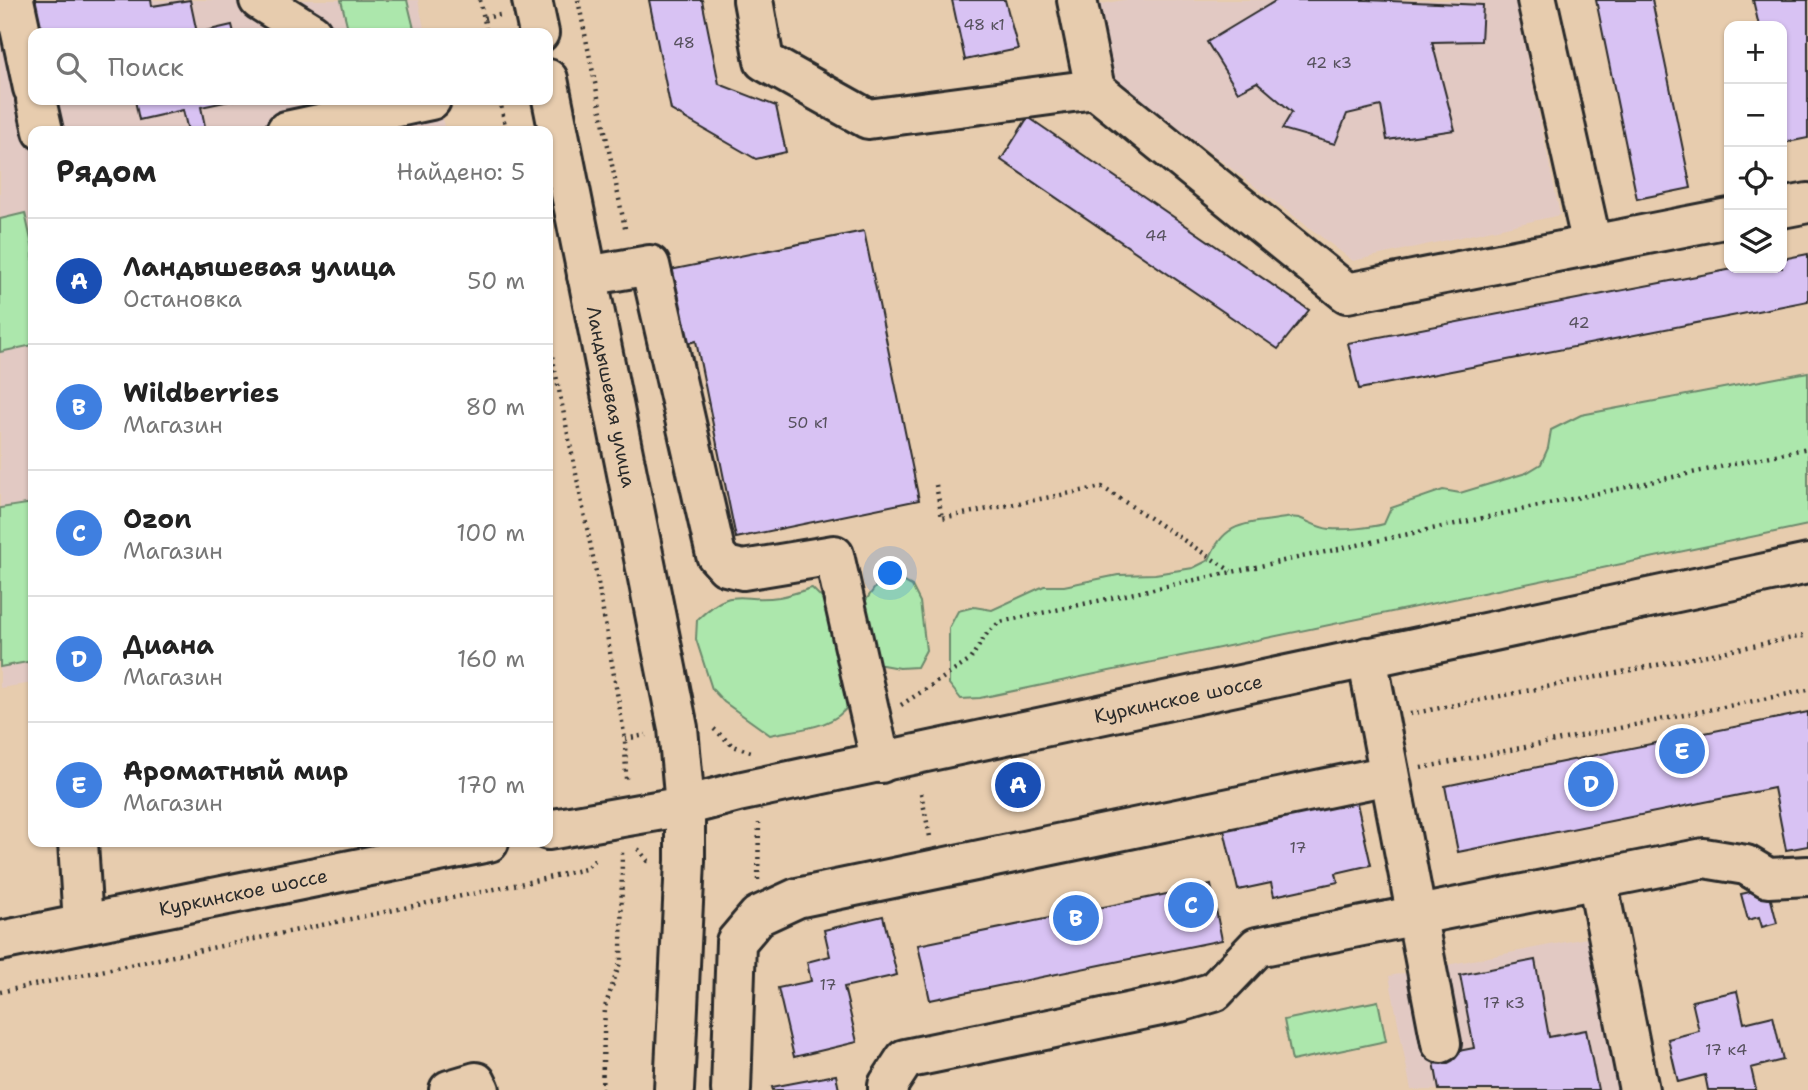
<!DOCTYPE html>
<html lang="ru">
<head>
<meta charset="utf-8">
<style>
	body { margin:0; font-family:"Shantell Sans",sans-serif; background:#f2f2f2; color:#222 }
	.controls { position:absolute; right:21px; top:21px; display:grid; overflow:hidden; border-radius:14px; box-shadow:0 2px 5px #0004 }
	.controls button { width:63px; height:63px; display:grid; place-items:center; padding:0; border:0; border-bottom:2px solid #e0e0e0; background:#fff; color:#222; font:35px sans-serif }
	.you { position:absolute; left:891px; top:574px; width:24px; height:24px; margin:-18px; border:5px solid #fff; border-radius:50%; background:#1a73e8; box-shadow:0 0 0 10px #1a73e833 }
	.badge { display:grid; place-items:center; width:46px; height:46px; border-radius:50%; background:#d93025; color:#fff; font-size:23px; font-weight:700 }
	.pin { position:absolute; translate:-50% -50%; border:4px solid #fff; box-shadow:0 2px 7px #0006 }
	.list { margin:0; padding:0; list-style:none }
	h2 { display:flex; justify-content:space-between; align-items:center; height:91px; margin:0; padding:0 28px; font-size:30px }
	h2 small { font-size:23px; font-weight:400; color:#767676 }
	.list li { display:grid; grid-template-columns:46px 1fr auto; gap:21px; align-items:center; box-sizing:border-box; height:126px; padding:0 28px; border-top:2px solid #e0e0e0 }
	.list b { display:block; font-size:26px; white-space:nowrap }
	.list p { margin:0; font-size:23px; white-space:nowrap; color:#767676 }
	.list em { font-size:23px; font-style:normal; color:#767676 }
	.icon { flex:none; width:38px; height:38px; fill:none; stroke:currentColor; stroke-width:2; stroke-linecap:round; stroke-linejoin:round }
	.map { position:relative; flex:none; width:1808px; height:1090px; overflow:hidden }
	.search { position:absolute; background:#fff; box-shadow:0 2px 5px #0004; left:28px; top:28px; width:525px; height:77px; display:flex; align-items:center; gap:18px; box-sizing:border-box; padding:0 24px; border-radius:14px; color:#767676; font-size:26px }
	.panel { position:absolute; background:#fff; box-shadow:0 2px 5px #0004; left:28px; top:126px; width:525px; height:721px; border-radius:14px }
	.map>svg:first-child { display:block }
	.built { fill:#e2c9c3 }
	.green { fill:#ace7ac; stroke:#6c896c; stroke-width:2 }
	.building { fill:#d8c2f3; stroke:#2b2b2b; stroke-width:2 }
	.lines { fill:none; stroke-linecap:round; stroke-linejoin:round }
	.minor-casing { stroke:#2b2b2b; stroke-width:44 }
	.major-casing { stroke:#2b2b2b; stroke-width:44 }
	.path { stroke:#2b2b2b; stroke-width:4.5; stroke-dasharray:2 5; stroke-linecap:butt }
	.minor { stroke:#e7ccae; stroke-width:38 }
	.major { stroke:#e7ccae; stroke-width:38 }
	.labels { text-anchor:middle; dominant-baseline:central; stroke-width:5; stroke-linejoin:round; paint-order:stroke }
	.number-label { font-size:16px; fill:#56515d }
	.street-label { font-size:19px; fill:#2b2b2b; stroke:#e7ccae }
</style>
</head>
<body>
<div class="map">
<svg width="1808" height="1090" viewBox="0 0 1808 1090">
	<rect width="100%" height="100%" fill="#e7ccae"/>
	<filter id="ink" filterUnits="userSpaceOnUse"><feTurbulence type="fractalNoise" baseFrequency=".0143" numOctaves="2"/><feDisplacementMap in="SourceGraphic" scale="14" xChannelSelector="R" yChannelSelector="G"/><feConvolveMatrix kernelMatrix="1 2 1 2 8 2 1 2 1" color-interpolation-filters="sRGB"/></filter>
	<g filter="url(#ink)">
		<g class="built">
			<path d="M0 0H418L425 33H33V100H438L445 131H33V683L0 688Z"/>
			<path d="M1123 0H1515L1560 215 1353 261 1107 74 1091 6Z"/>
			<path d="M1592 937 1622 1090H1411L1389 976Z"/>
		</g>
		<g class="green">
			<path d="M341 0H407L415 33H349Z"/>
			<path d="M25 213 33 249V345L0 352V219Z"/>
			<path d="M1808 372V525L980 698 961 699 949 684V628L958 611 974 607 992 610 1044 586H1064L1118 575 1155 574 1193 568 1209 560C1222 526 1239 524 1272 520 1281 519 1292 516 1299 518 1310 522 1318 528 1330 529 1345 530 1369 528 1384 524L1391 508 1443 490 1460 493 1526 473 1541 464 1548 448 1551 430 1581 415Z"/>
			<path d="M33 503V661L0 667V508Z"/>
			<path d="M897 578 912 586 920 602 926 650 917 667 899 668 860 661C857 674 855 692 849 704 835 729 795 729 770 735L724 702 712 689 696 639 697 620C734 584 738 603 779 597 790 595 801 591 812 588L839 615 856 614 879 582Z"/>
			<path d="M1378 1001 1386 1041 1292 1061 1284 1020Z"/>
		</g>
		<g class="building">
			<path d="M35 0H151L152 6 190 0 197 33 232 25 234 33H42Z"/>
			<path d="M649 0H702L719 84 776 106 786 152 756 159 671 110Z"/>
			<path d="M952 0H1005L1018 49 965 60Z"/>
			<path d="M1277 0H1367L1483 5 1481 41 1432 42 1455 130 1387 140 1381 106 1347 114 1335 144 1282 129 1292 112 1257 82 1238 92 1207 42Z"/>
			<path d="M1596 0H1652L1691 188 1637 199Z"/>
			<path d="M1753 0H1808V138L1783 143 1782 26H1759Z"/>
			<path d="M135 100H234L201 107 206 131H188L183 110 139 120Z"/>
			<path d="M1028 117 1309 310 1278 349 1001 160Z"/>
			<path d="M864 231 919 500 736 538 696 341 685 344 670 270Z"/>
			<path d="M1808 254V301L1359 389 1348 343 1738 268H1782V259Z"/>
			<path d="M1808 712V846L1786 850 1774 788 1458 852 1445 786Z"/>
			<path d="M1356 799 1371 865 1336 873 1338 882 1274 896 1271 883 1238 890 1224 830Z"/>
			<path d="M1211 885 1222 940 930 1000 918 945Z"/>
			<path d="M1768 888 1777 923 1762 927 1759 917 1748 920 1741 894Z"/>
			<path d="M883 916 897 975 844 987 857 1042 794 1057 778 988 811 981 807 962 830 956 824 930Z"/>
			<path d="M1535 960 1549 1037 1586 1030 1598 1090H1439L1433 1056 1474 1048 1460 975Z"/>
			<path d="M1737 991 1744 1023 1773 1016 1783 1060 1751 1068 1756 1090H1708L1705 1075 1678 1082 1668 1039 1699 1031 1692 1001Z"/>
			<path d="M836 1075 839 1090H773L772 1087Z"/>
		</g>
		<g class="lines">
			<defs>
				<g id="minor">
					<path d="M14 0 33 88"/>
					<path d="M259 0 312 33"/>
					<path d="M532 0 539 33"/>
					<path d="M753 0 764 61 868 119 1095 89 1347 293 1729 218"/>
					<path d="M1077 0 1095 89"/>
					<path d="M1537 0 1592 245"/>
					<path id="s1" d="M548 79 678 728 685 806V861L674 1090"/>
					<path d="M36 100 43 131"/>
					<path d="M286 131 431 100"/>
					<path d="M1782 208 1808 203"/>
					<path d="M587 276 650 265 716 555 726 566 743 570 834 555 881 763"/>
					<path d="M1367 657 1441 1043"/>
					<path d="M78 842 83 924"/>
					<path d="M1597 879 1639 1090"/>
					<path d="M449 1090 476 1082 480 1090"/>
					<path d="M731 1090 736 942 758 916 797 898 1389 775"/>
					<path d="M888 1090V1085L905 1059 1180 1002 1214 992 1257 947 1704 858 1746 865 1768 878 1808 876"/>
				</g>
				<g id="major">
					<path id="s2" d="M548 830 685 806 738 792 1808 564"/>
					<path id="s3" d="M0 941 489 842"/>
				</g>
			</defs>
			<use href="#minor" class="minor-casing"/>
			<use href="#major" class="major-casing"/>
			<g class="path">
				<path d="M480 0 487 33"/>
				<path d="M578 0 626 233"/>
				<path d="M484 18 500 15"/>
				<path d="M500 100 506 131"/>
				<path d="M548 336 597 577 625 739 626 779 624 780"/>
				<path d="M936 485 942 518 1102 487 1231 571"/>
				<path d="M901 705 969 661 988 632 1000 622 1808 448"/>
				<path d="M1410 714 1808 635"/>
				<path d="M714 729 733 746 754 753"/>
				<path d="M625 739 646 735"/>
				<path d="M1421 768 1808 690"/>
				<path d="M921 793 930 837"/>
				<path d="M638 849 648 861H652"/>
				<path d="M758 880 759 823"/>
				<path d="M0 992 543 879 585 869 598 857"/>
				<path d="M602 1090 605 1007 621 960 622 852"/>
			</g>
			<use href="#minor" class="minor"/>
			<use href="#major" class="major"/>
		</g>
	</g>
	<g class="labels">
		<g class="number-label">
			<text x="984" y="24">48 к1</text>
			<text x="684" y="42">48</text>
			<text x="1329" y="62">42 к3</text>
			<text x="1156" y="235">44</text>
			<text x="1579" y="322">42</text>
			<text x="808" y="422">50 к1</text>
			<text x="1298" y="847">17</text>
			<text x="828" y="984">17</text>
			<text x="1504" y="1002">17 к3</text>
			<text x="1726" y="1049">17 к4</text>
		</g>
		<g class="street-label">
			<text stroke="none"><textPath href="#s1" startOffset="324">Ландышевая улица</textPath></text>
			<text stroke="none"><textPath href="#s2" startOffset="644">Куркинское шоссе</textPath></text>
			<text stroke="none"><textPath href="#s3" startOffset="248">Куркинское шоссе</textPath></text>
		</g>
	</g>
</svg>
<div class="controls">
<button>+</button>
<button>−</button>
<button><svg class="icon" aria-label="locate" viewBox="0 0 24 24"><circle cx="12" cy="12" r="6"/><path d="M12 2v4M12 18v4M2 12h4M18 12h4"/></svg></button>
<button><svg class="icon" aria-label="layers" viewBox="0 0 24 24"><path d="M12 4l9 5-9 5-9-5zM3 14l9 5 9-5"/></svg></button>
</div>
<div class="you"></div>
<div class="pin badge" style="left:1018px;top:785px;background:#1a4fb4">A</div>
<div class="pin badge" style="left:1076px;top:918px;background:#3f7fe0">B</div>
<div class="pin badge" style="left:1191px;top:905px;background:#3f7fe0">C</div>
<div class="pin badge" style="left:1591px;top:784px;background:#3f7fe0">D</div>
<div class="pin badge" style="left:1682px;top:751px;background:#3f7fe0">E</div>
<div class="search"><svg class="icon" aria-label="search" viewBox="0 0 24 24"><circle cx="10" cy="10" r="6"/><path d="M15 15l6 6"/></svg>Поиск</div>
<section class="panel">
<h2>Рядом<small>Найдено: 5</small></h2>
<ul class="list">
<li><span class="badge" style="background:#1a4fb4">A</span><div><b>Ландышевая улица</b><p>Остановка</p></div><em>50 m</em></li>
<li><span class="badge" style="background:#3f7fe0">B</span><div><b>Wildberries</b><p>Магазин</p></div><em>80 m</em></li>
<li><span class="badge" style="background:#3f7fe0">C</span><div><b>Ozon</b><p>Магазин</p></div><em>100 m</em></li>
<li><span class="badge" style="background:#3f7fe0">D</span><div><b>Диана</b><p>Магазин</p></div><em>160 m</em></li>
<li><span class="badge" style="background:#3f7fe0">E</span><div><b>Ароматный мир</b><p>Магазин</p></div><em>170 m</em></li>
</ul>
</section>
</div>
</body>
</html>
